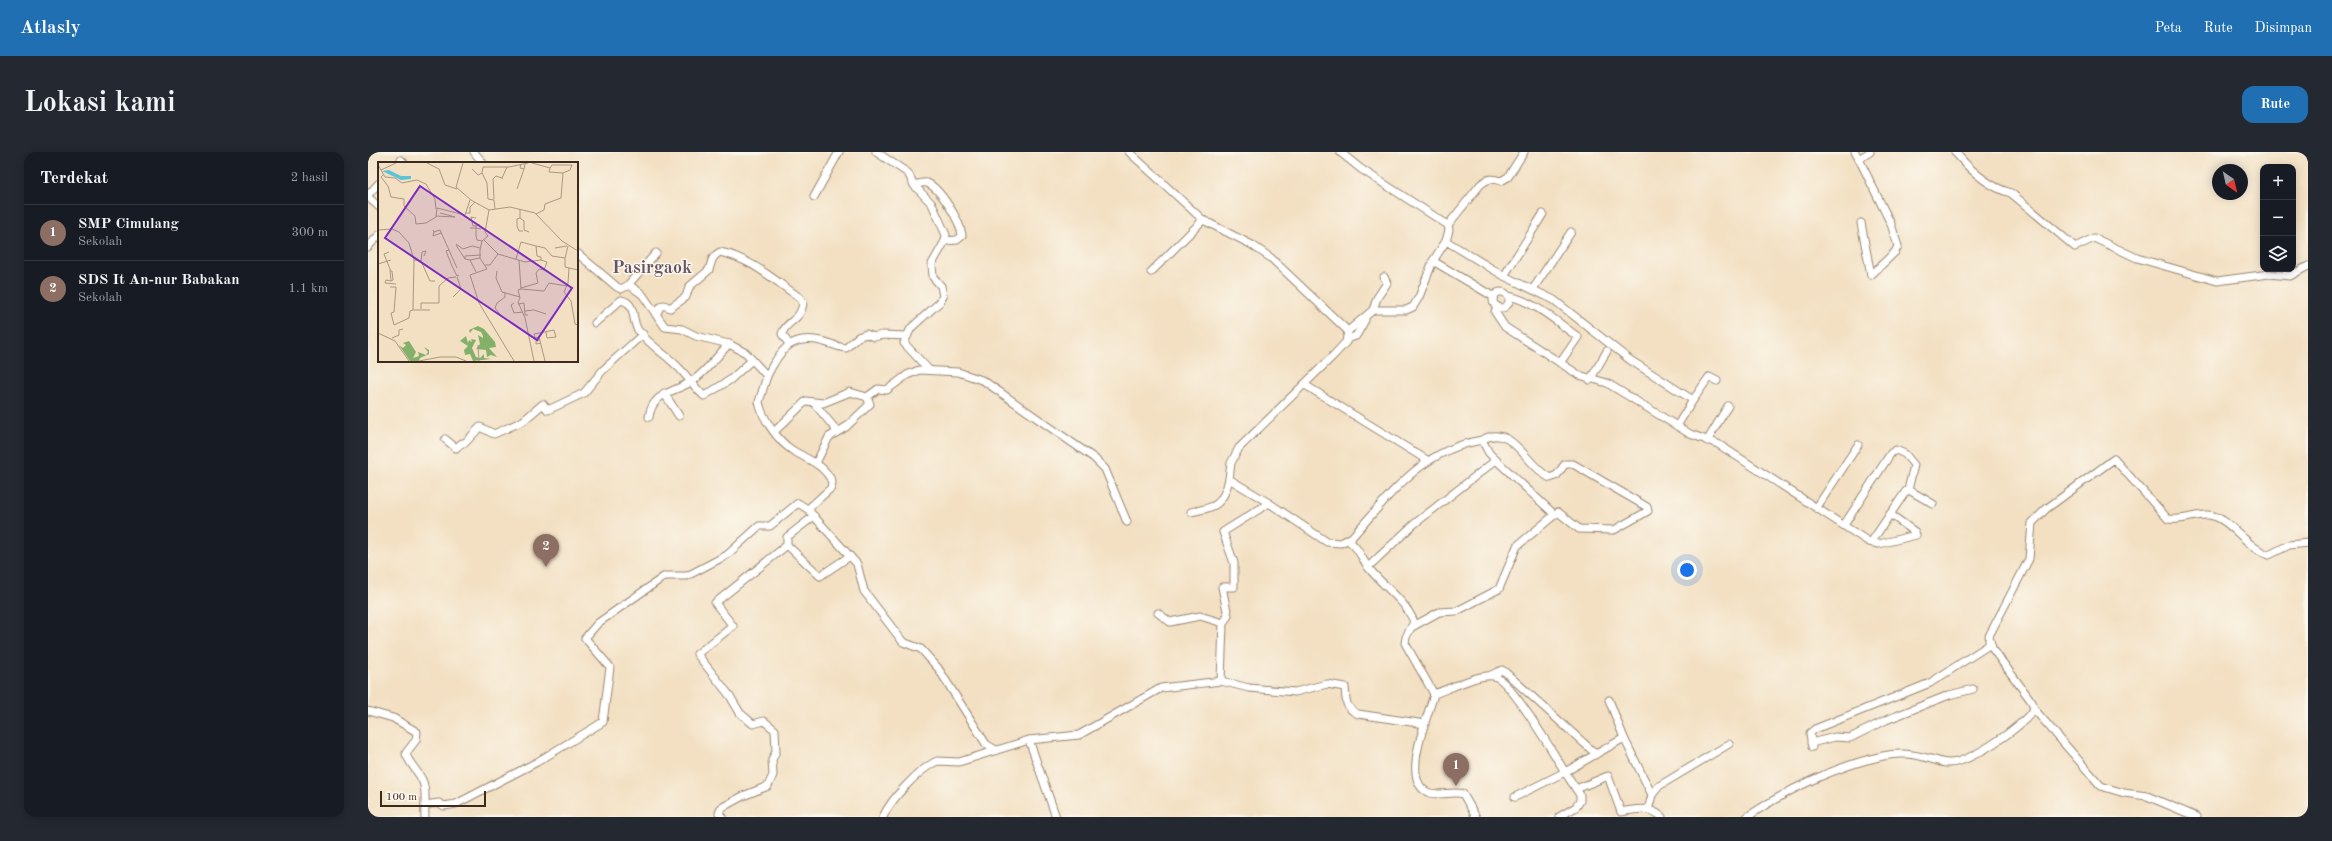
<!DOCTYPE html>
<html lang="id">
<head>
<meta charset="utf-8">
<style>
	body { margin:0; font-family:"Old Standard TT",serif; background:#242831; color:#f1f3f6 }
	.controls { position:absolute; right:12px; top:12px; display:grid; overflow:hidden; border-radius:8px; box-shadow:0 2px 10px #0003 }
	.controls button { width:36px; height:36px; display:grid; place-items:center; padding:0; border:0; border-bottom:1px solid #363941; background:#171b24; color:#f1f3f6; font:20px sans-serif }
	.compass { position:absolute; left:1844px; top:12px; width:36px; height:36px; border-radius:50%; background:#171b24; box-shadow:0 2px 10px #0003; rotate:146deg }
	.scale { position:absolute; left:12px; bottom:10px; width:106px; box-sizing:border-box; padding-left:4px; border:2px solid #3b2a1e; border-top:0; font-size:11px; line-height:14px; white-space:nowrap; color:#3b2a1e; -webkit-text-stroke:3px #fbf7ec; paint-order:stroke }
	.you { position:absolute; left:1319px; top:418px; width:14px; height:14px; margin:-10px; border:3px solid #fff; border-radius:50%; background:#1a73e8; box-shadow:0 0 0 6px #1a73e833 }
	.badge { display:grid; place-items:center; width:26px; height:26px; border-radius:50%; background:#1f6fb2; color:#fff; font-size:13px; font-weight:700 }
	.pin { position:absolute; translate:-50% -33px; filter:drop-shadow(0 1px 2px #0008) }
	.pin::after { content:''; position:absolute; top:21px; width:14px; height:12px; background:inherit; clip-path:polygon(0 0,100% 0,50% 100%) }
	.list { margin:0; padding:0; list-style:none }
	h2 { display:flex; justify-content:space-between; align-items:center; height:52px; margin:0; padding:0 16px; font-size:17px }
	h2 small { font-size:13px; font-weight:400; color:#9ea1a6 }
	.list li { display:grid; grid-template-columns:26px 1fr auto; gap:12px; align-items:center; box-sizing:border-box; height:56px; padding:0 16px; border-top:1px solid #363941 }
	.list b { display:block; font-size:15px; white-space:nowrap }
	.list p { margin:0; font-size:13px; white-space:nowrap; color:#9ea1a6 }
	.list em { font-size:13px; font-style:normal; color:#9ea1a6 }
	.icon { flex:none; width:22px; height:22px; fill:none; stroke:currentColor; stroke-width:2; stroke-linecap:round; stroke-linejoin:round }
	.map { position:relative; flex:none; width:1940px; height:665px; overflow:hidden; border-radius:12px }
	header { display:flex; align-items:center; gap:24px; box-sizing:border-box; height:56px; padding:0 20px; background:#1f6fb2; color:#fff }
	header strong { font-size:19px }
	nav { display:flex; gap:22px; margin-inline-start:auto; font-size:14px }
	.intro { display:flex; align-items:center; justify-content:space-between; box-sizing:border-box; height:96px; padding:0 24px }
	h1 { margin:0; font-size:28px }
	.button { padding:10px 18px; border-radius:12px; background:#1f6fb2; color:#fff; font-size:14px; font-weight:700 }
	main { display:flex; gap:24px; padding:0 24px }
	aside { flex:1; background:#171b24; border-radius:12px; box-shadow:0 2px 10px #0003 }
	.map>svg:first-child { display:block }
	.lines { fill:none; stroke-linecap:round; stroke-linejoin:round }
	.minor-casing { stroke:#978570; stroke-width:9 }
	.minor { stroke:#fff; stroke-width:7 }
	.labels { text-anchor:middle; dominant-baseline:central; stroke-width:3; stroke-linejoin:round; paint-order:stroke }
	.quarter-label { font-size:18px; font-weight:bold; fill:#675464; stroke:#fbf7ec }
	.inset-road { fill:none; stroke:#a99781; stroke-width:1 }
	.view { fill:#7b2cbf; fill-opacity:0.15; stroke:#7b2cbf; stroke-width:2 }
	.inset-edge { fill:none; stroke:#3b2a1e; stroke-width:2 }
</style>
</head>
<body>
<header>
<strong>Atlasly</strong>
<nav><a>Peta</a><a>Rute</a><a>Disimpan</a></nav>
</header>
<div class="intro"><h1>Lokasi kami</h1><a class="button">Rute</a></div>
<main>
<aside>
<h2>Terdekat<small>2 hasil</small></h2>
<ul class="list">
<li><span class="badge" style="background:#8d6e63">1</span><div><b>SMP Cimulang</b><p>Sekolah</p></div><em>300 m</em></li>
<li><span class="badge" style="background:#8d6e63">2</span><div><b>SDS It An-nur Babakan</b><p>Sekolah</p></div><em>1.1 km</em></li>
</ul>
</aside>
<div class="map">
<svg width="1940" height="665" viewBox="0 0 1940 665">
	<rect width="100%" height="100%" fill="#fbf7ec"/>
	<filter id="ink" filterUnits="userSpaceOnUse"><feTurbulence type="fractalNoise" baseFrequency=".025" numOctaves="2"/><feDisplacementMap in="SourceGraphic" scale="8" xChannelSelector="R" yChannelSelector="G"/><feConvolveMatrix kernelMatrix="1 2 1 2 8 2 1 2 1" color-interpolation-filters="sRGB"/></filter>
	<filter id="wash" filterUnits="userSpaceOnUse"><feTurbulence type="fractalNoise" baseFrequency=".012" numOctaves="4" result="noise"/><feDisplacementMap in="SourceGraphic" scale="16" xChannelSelector="R" yChannelSelector="G"/><feGaussianBlur stdDeviation="0.9" result="paint"/><feColorMatrix in="noise" values="0 0 0 0 0 0 0 0 0 0 0 0 0 0 0 0 0 1.4 0 .05"/><feComposite in="paint" operator="in"/></filter>
	<g filter="url(#wash)">
		<rect width="100%" height="100%" fill="#f3e0c3"/>
	</g>
	<g filter="url(#ink)">
		<g class="lines">
			<defs>
				<g id="minor">
					<path d="M106 0 115 11"/>
					<path d="M508 0 540 21 546 33 564 52 578 83 577 89 564 112 565 125 573 134 575 144 572 150 543 176 536 191 561 218"/>
					<path d="M761 0 835 68 884 93 903 106 980 179 978 190 964 205 871 296 863 311 861 327 901 351 959 390 973 391 984 385 982 390C990 395 994 407 1000 415 1014 434 1037 447 1046 470L1038 485 1037 491 1066 542C1061 562 1030 631 1062 641 1073 644 1085 639 1095 642L1108 665"/>
					<path d="M972 0 993 17 1080 73 1081 78 1078 89"/>
					<path d="M1487 0 1491 7 1502 0"/>
					<path d="M1587 0C1602 18 1620 35 1643 41L1707 95 1726 86 1769 106 1849 129 1901 122 1922 124 1940 114"/>
					<path d="M1491 7 1523 72 1530 94 1527 100 1503 123 1493 71"/>
					<path d="M31 11 33 8 36 11"/>
					<path d="M546 33C550 32 555 30 559 31 572 36 593 70 594 84L589 88 577 89"/>
					<path d="M0 43 11 31"/>
					<path d="M0 45 11 55"/>
					<path d="M446 45 471 0"/>
					<path d="M1080 73 1112 33C1120 26 1124 26 1133 29L1140 25 1156 0"/>
					<path d="M0 95 11 83"/>
					<path d="M209 101 249 135 253 137 261 133 274 142 297 175 314 177 328 184 361 192 378 201 399 224 391 250C394 266 410 289 424 298 440 308 456 312 464 330L463 336 442 355V360L489 412 496 439 535 490 553 497 570 516 618 592 628 598"/>
					<path d="M1065 109 1126 145"/>
					<path d="M783 120 835 68"/>
					<path d="M1136 124 1175 62"/>
					<path d="M259 134 288 101"/>
					<path d="M1165 137 1203 80"/>
					<circle cx="1133" cy="148" r="8"/>
					<path d="M1140 144C1166 149 1189 170 1210 185L1192 211"/>
					<path d="M1129 154 1127 160 1137 175 1211 223 1239 231 1322 282 1350 292 1501 390 1504 389 1538 339 1541 338 1565 352"/>
					<path d="M1005 158 1009 146 1019 131 1016 125"/>
					<path d="M288 163 292 155 296 153 302 156 318 145 321 135 341 118C344 109 343 105 352 100 382 106 406 128 431 145L435 150C434 169 417 169 414 182L421 192"/>
					<path d="M227 171 253 148C269 151 263 168 270 178 281 193 299 203 311 216 320 225 327 236 336 244L362 228 384 208"/>
					<path d="M980 179 1005 158H1038L1045 155 1051 145 1065 109 1078 89 1136 124 1186 148 1262 208 1325 248 1309 274"/>
					<path d="M979 187 988 184 997 168"/>
					<path d="M399 224C411 200 422 182 453 189 462 191 469 195 478 196L490 185 498 182 506 185 514 183 539 184"/>
					<path d="M1222 228 1239 199"/>
					<path d="M937 233 1059 308"/>
					<path d="M296 241 311 264"/>
					<path d="M1325 248 1341 225 1349 229"/>
					<path d="M446 251 469 279"/>
					<path d="M281 265C284 241 306 240 323 230 337 221 349 204 361 192"/>
					<path d="M407 279 438 249 455 251 482 240 499 245 510 237 519 238 539 223 551 218 590 220 608 226 616 229 726 306 737 317 759 370"/>
					<path d="M77 287 88 296 94 291H97L112 275 126 282 155 269 175 252 180 258 216 241 235 218 275 182"/>
					<path d="M1339 289 1360 254"/>
					<path d="M1128 308 1186 362"/>
					<path d="M448 311 461 285 478 275 502 252 499 245"/>
					<path d="M1449 355 1490 293"/>
					<path d="M823 360C847 355 855 354 861 327"/>
					<path d="M1476 373 1523 301 1528 298 1537 302 1546 313 1540 338"/>
					<path d="M984 385C1023 342 1053 298 1114 288L1121 301 1128 308 1045 373 1000 415"/>
					<path d="M1502 390 1511 392 1548 383 1547 380 1522 362"/>
					<path d="M419 393 452 424 482 404"/>
					<path d="M790 461 802 470 832 464 855 471"/>
					<path d="M1044 475 1071 460 1089 459 1131 437 1149 394 1190 360 1211 377 1246 378 1280 359 1279 355 1205 312H1197L1189 323 1182 326C1158 314 1144 270 1114 288"/>
					<path d="M1123 523 1134 518 1137 520 1228 602"/>
					<path d="M853 529 881 536 927 540 959 532 977 535C978 549 977 556 990 562L1057 572"/>
					<path d="M1066 542C1081 537 1110 522 1125 524 1141 525 1187 604 1197 620L1147 645"/>
					<path d="M1241 548 1256 586 1284 643"/>
					<path d="M1666 557 1733 634 1756 641 1779 644 1829 665"/>
					<path d="M0 559 25 566 49 580 48 588 38 601C38 608 52 621 55 630 59 641 56 654 57 665"/>
					<path d="M661 588 688 665"/>
					<path d="M1443 591 1467 585 1482 586 1518 568 1581 543 1605 537"/>
					<path d="M1444 595 1442 581 1447 577 1562 531 1621 493V488"/>
					<path d="M1208 637 1240 624 1253 660C1267 657 1282 654 1294 665"/>
					<path d="M57 653 71 651 76 654 88 652 169 610 235 570 242 515 217 486 230 471 297 424H319L359 403 391 374H402L430 351 441 358"/>
					<path d="M1280 658 1284 643 1291 634 1361 592"/>
					<path d="M354 665 351 661 353 656 375 644 400 634 405 623 404 608 408 599 407 578 396 569 385 572 372 561 362 544 329 502 365 474 347 451 413 398 419 393V385L446 364"/>
					<path d="M515 665C523 647 550 618 569 609L591 610 661 588 711 583 793 536 853 529 855 471 860 464 854 435H866V411L855 380 901 351"/>
					<path d="M1191 665 1208 655 1212 649V643L1197 620 1256 586"/>
					<path d="M1379 665C1418 638 1468 614 1515 604 1532 600 1546 602 1563 607 1568 608 1574 611 1580 611 1601 612 1655 574 1666 557L1664 550 1624 496 1621 484 1661 407 1664 371 1678 357 1746 307 1800 367C1816 369 1826 362 1840 363 1861 364 1877 395 1901 403L1921 393 1940 391"/>
				</g>
			</defs>
			<use href="#minor" class="minor-casing"/>
			<use href="#minor" class="minor"/>
		</g>
	</g>
	<g class="labels">
		<g class="quarter-label">
			<text x="284" y="116">Pasirgaok</text>
		</g>
	</g>
	<g transform="translate(10 10)">
		<rect width="200" height="200" fill="#f3e0c3"/>
		<path d="M100 164 106 167 117 180 118 185 111 186 119 195 113 193 109 195 108 188 98 187 102 182 100 173 105 176V174L103 170 95 167 92 171 91 168ZM88 174 90 181 91 178 94 180 93 177 98 178 94 186 98 195 102 196 106 192V196L113 197 95 199 92 192 87 193 86 188 90 184 82 179ZM31 179 38 190 35 196 41 194 40 190 48 193 50 190 46 185 51 188V192L42 196 41 199H32L21 183 25 186 28 183 25 181Z" fill="#84b16a"/>
		<path d="M11 8 23 14H33V17L23 18 4 9Z" fill="#5bc4d7"/>
		<path class="inset-road" d="M49 1 61 7 67 23 79 27M85 1 78 25 93 38 111 48 132 45 157 51 184 79 200 89M154 1 172 6 174 3H194L192 8 185 11 183 36 167 42 166 48 158 52M143 2 142 6 146 7 147 2M0 3 7 15 17 16 24 21 39 18 48 22 57 37 58 47M172 6 171 10 185 11M94 7 100 13 104 11M3 8 18 1M6 12 3 15 10 24 13 35 26 37V44L37 54 38 62 48 61 58 55 59 46 87 53 92 38M125 17 124 16 129 5M139 27 146 7M116 37 115 17 118 14 124 16M117 47 116 38 110 37 109 21 104 11 105 5H131L150 1M142 47V56L146 59V68L151 70M111 48 107 70 110 74 104 79 102 88V96L109 107 92 113 101 141 136 199M62 51 77 55M88 51H92V45L97 40M58 54 77 55M142 56 139 57V64L141 69H145M98 64H95L93 55 98 56M92 66H98V63H102M103 67 98 66V74L99 78 104 79M0 68 14 67 21 70 31 81 36 98 35 148 32 149 31 156 16 163 13 151 16 150 18 125H12M55 68 56 70 62 68 79 106M56 70 55 74 63 71M106 78 120 92M78 82 85 87 94 84 102 86M78 83 87 97M177 86 189 84M71 88 68 89 74 104 79 114 81 113M11 90 6 92 12 107 13 119M87 94V97L92 98 102 96M87 94 103 93M187 96V105L200 108M138 97 143 80 158 84M36 98 43 99 52 119H57M92 98 98 110M141 98 143 127 140 128 142 136 140 140 147 156 156 199M43 99 44 90 48 89 46 94M0 102 13 98M107 103H112L120 92 147 100 163 98V95L159 94 158 84 167 86 174 94 187 96 190 84M191 106 190 121 186 130 193 139 197 162 200 163M12 109H14L15 118 13 119M119 109 118 116 124 130 142 135M13 119 8 118 7 121 18 122M143 126 160 121 158 111 161 107 166 108 169 100 163 98M143 127 166 129 171 121 189 124M75 135 83 127 79 115M119 141 117 146 124 155M119 141 127 135V131M136 141 133 143 136 151 145 150M140 142 146 141 147 153H150M43 147V141H61V124L70 116 78 115M35 148H52M147 149 156 148 168 152M0 171 17 179 31 199M161 175 157 176 156 172 176 168 178 175 169 176 168 170M161 175 167 199M14 176 21 173V168L25 167M162 178 158 179V182L163 181M100 183 101 199M41 199 62 195H78L88 199"/>
		<path class="view" d="M42 24 194 126 159 178 7 76Z"/>
		<rect width="200" height="200" class="inset-edge"/>
	</g>
</svg>
<div class="controls">
<button>+</button>
<button>−</button>
<button><svg class="icon" aria-label="layers" viewBox="0 0 24 24"><path d="M12 4l9 5-9 5-9-5zM3 14l9 5 9-5"/></svg></button>
</div>
<svg class="compass" viewBox="-18 -18 36 36"><path d="M0-13l5 13h-10z" fill="#e53935"/><path d="M0 13l5-13h-10z" fill="#9ea1a6"/></svg>
<div class="scale">100 m</div>
<div class="you"></div>
<div class="pin badge" style="left:1088px;top:634px;background:#8d6e63">1</div>
<div class="pin badge" style="left:178px;top:415px;background:#8d6e63">2</div>
</div>
</main>
</body>
</html>
